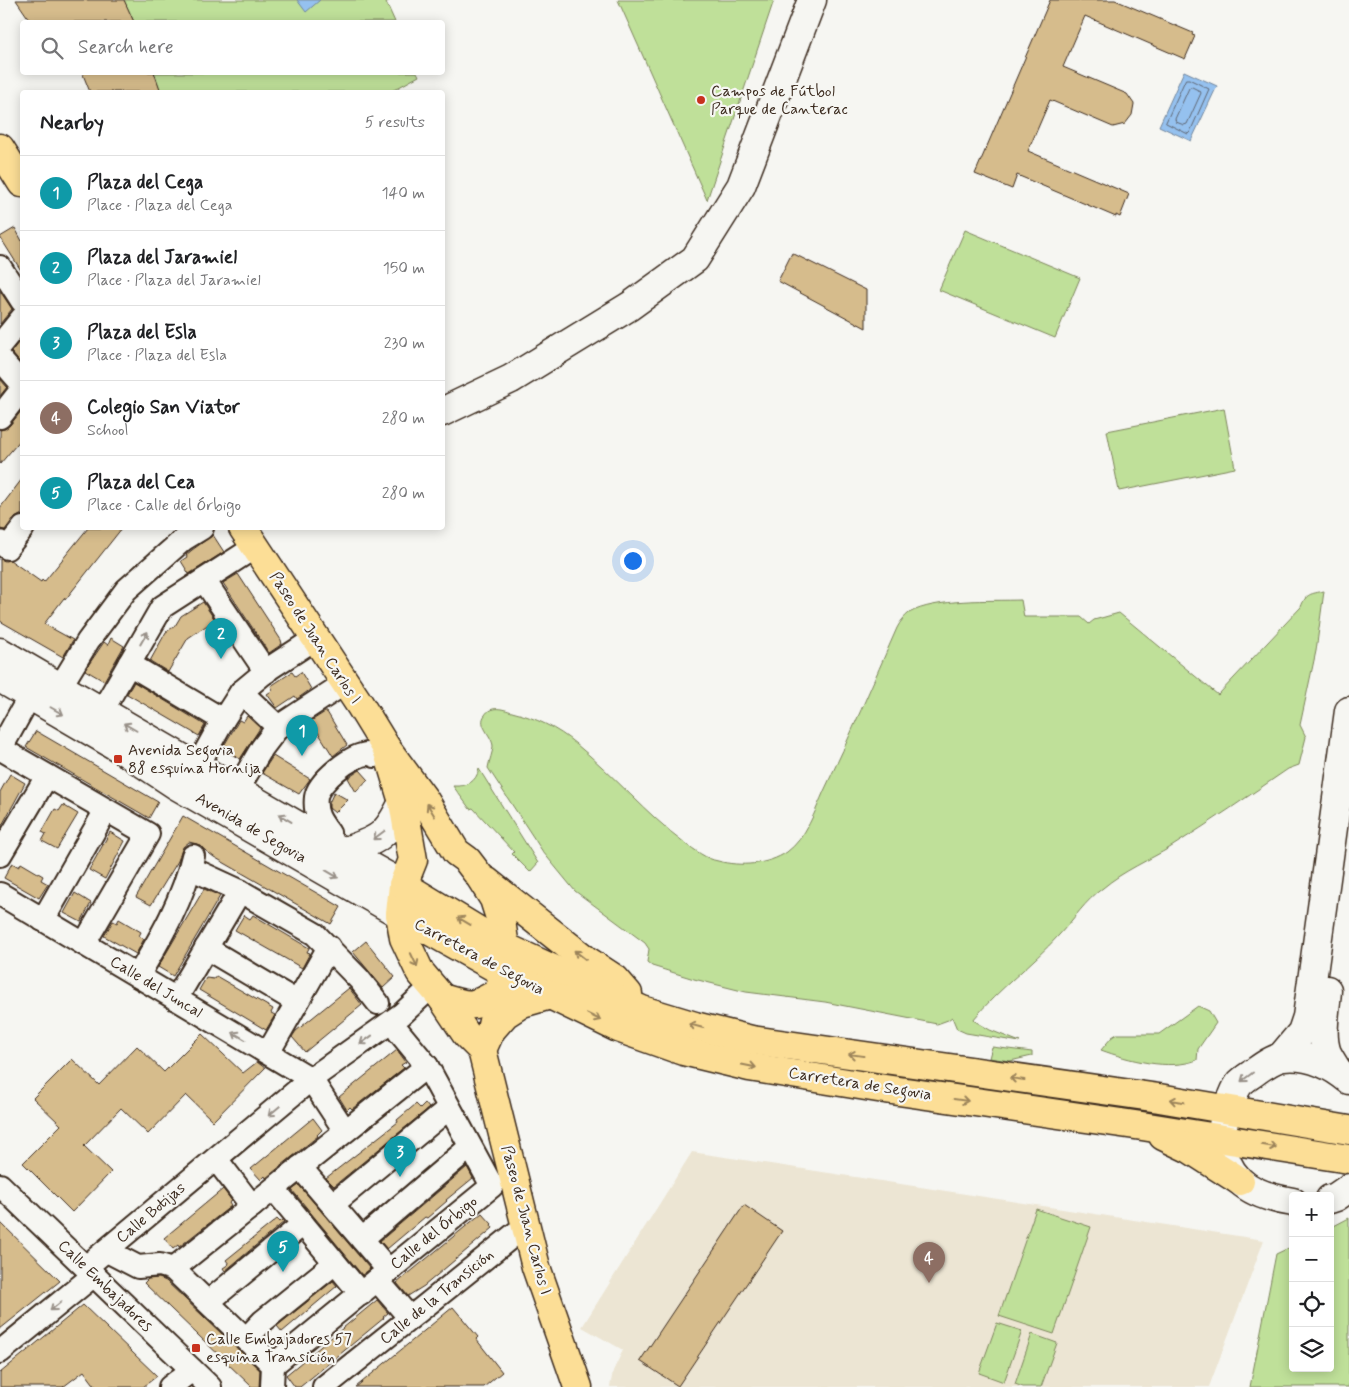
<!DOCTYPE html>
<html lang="en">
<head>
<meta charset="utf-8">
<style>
	body { margin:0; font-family:Mynerve,sans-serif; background:#f6f6f6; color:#202124 }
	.controls { position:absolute; right:15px; bottom:15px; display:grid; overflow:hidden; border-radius:5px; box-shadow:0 2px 12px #0003 }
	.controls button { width:45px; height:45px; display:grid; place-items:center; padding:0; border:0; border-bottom:1px solid #e0e0e0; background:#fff; color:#202124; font:25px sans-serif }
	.you { position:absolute; left:632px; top:560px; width:18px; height:18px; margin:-12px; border:4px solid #fff; border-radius:50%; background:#1a73e8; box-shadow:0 0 0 8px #1a73e833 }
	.badge { display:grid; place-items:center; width:32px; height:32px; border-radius:50%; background:#c8321e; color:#fff; font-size:16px; font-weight:700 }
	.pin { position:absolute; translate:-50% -41px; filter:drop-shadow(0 1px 2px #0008) }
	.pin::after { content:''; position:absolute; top:26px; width:18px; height:15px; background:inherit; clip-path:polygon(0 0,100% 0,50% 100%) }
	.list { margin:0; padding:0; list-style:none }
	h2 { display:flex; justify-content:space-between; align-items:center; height:65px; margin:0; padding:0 20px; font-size:21px }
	h2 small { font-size:16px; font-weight:400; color:#757577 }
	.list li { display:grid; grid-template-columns:32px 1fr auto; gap:15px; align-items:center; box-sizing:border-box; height:75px; padding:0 20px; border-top:1px solid #e0e0e0 }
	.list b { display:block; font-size:19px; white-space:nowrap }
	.list p { margin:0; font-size:16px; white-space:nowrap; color:#757577 }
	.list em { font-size:16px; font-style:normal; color:#757577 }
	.icon { flex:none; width:28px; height:28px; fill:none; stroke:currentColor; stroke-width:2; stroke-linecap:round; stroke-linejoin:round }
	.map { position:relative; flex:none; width:1349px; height:1387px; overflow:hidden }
	.search { position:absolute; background:#fff; box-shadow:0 2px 12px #0003; left:20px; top:20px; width:425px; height:55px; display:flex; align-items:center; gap:12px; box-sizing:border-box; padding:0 18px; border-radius:5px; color:#757577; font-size:19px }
	.panel { position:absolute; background:#fff; box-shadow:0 2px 12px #0003; left:20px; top:90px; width:425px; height:440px; border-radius:5px }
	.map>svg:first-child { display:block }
	.built { fill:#ece5d3 }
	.green { fill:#bfe099; stroke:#7d855c }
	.water { fill:#95c1ef; stroke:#71859b }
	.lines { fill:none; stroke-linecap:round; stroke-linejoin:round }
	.shore { stroke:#5f6672; stroke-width:1 }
	.building { fill:#d6bc8c; stroke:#3b2a1e }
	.street-casing { stroke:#3b2a1e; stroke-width:26 }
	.secondary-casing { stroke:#3b2a1e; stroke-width:31 }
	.primary-casing { stroke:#3b2a1e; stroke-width:31 }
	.street { stroke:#f6f6f2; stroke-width:22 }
	.secondary { stroke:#f6f6f2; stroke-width:28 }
	.primary { stroke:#fcde96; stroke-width:28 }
	.oneway { stroke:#989088 }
	.oneway2 { stroke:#9c845a }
	.poi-dot { fill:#c8321e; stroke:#f6f6f2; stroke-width:2 }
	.labels { text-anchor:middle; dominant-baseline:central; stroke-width:4.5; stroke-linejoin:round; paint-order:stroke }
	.poi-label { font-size:16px; fill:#3b2a1e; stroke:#f6f6f2; text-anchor:start }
	.street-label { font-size:16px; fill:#3b2a1e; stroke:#f6f6f2 }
</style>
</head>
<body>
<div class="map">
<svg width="1349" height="1387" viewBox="0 0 1349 1387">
	<rect width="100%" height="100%" fill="#f6f6f2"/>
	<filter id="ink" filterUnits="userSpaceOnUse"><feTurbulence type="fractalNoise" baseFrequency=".02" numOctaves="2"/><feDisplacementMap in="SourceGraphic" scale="10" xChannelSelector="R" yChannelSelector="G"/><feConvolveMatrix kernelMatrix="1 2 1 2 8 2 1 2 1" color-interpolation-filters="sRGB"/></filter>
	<g filter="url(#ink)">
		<path class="built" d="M692 1152 1264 1240 1209 1387H610L613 1371 623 1350 582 1327Z"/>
		<g class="green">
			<path d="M124 0H391L386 2 395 22H134Z"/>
			<path d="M618 0H774L707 200Z"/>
			<path d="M417 72 419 76 390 92H161L154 73Z"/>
			<path d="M965 230 1080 278 1055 338 939 290Z"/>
			<path d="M1224 408 1235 468 1119 491 1107 431Z"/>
			<path d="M1324 591 1316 651 1300 725 1306 737 1299 765 1288 769C1250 795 1211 822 1171 847 1149 860 1123 871 1103 888 1085 901 1074 919 1059 935 1032 965 998 989 973 1020L990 1030 1020 1042 966 1033 957 1029 952 1017 948 1020 937 1024 825 1002 746 992 694 979 652 966 647 962 649 949 645 943 575 891 543 852 488 768C489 761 493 752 493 746 492 735 477 725 485 715 491 705 503 709 512 712 536 718 557 728 576 744 614 775 646 814 685 843 695 850 706 859 718 861 740 867 768 865 787 852 806 838 815 811 824 791 850 737 873 682 897 628 900 622 904 617 909 613 936 598 991 601 1021 600L1024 617H1081L1089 624 1094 620 1119 613 1218 695 1301 607C1306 593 1311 594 1324 591Z"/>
			<path d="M479 769 538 863 530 872 512 854 514 852 473 808 470 809 453 786C467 787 476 782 479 769Z"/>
			<path d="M1198 1006 1209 1011 1216 1023 1198 1049 1197 1060C1169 1071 1128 1060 1101 1050L1112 1037 1117 1034H1159Z"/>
			<path d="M992 1047 1032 1052V1056L1010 1061 989 1058Z"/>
			<path d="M1036 1209 1091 1227 1054 1334 999 1316Z"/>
			<path d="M1349 1218V1387H1250L1276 1254 1293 1246V1368H1330V1228Z"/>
			<path d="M997 1323 1022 1331 1004 1382 979 1373Z"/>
			<path d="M1032 1334 1057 1343 1041 1387H1023L1015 1384Z"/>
		</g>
		<g class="water">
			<path d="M297 0H320L306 12Z"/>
			<path d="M1184 71 1217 86 1191 141 1159 126Z"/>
		</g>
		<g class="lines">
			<g class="shore">
				<path d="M1186 79H1189L1209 89 1190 132 1188 134 1166 123Z"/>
				<path d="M1192 87 1200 91 1201 93 1187 124 1184 125 1176 122 1175 119 1189 88Z"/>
			</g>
		</g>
		<g class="building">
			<path d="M16 0H124L134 22H31Z"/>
			<path d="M1050 0H1115L1193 33 1192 35 1195 36 1185 59 1085 16 1063 67 1127 94 1134 104 1132 115 1125 124 1113 127 1050 100 1028 151 1129 194 1120 217 1116 215V217L1017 175 1012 189 975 174Z"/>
			<path d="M82 72H154L161 92H90Z"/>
			<path d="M15 228 22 241V272L0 237Z"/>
			<path d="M792 253 866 290V328L778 281Z"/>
			<path d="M0 291 12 309 0 324Z"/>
			<path d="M22 338V365L11 352Z"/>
			<path d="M0 379 7 387 0 396Z"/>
			<path d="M22 410V438L0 464V430L5 429 10 425Z"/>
			<path d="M22 479V514L13 519 5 530 0 529V508Z"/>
			<path d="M88 528H122L65 600 64 598 44 624 73 640 63 657 0 621V559L5 561 10 560 41 582 42 580 44 582Z"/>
			<path d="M213 535 224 552 189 574 181 561 187 557 186 555 192 550Z"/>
			<path d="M238 574 281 640 282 644 269 653 223 583Z"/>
			<path d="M203 602 215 620 188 638 168 672 147 659 150 661 166 632 175 626 181 616Z"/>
			<path d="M111 638 124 646 104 681 85 670 104 642 108 645Z"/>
			<path d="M292 672 295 676 301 672 311 689 297 699 295 696 277 708 267 694 273 690 271 686Z"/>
			<path d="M134 682 205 725 199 736 127 694Z"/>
			<path d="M325 712H327L347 745 333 756 311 721Z"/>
			<path d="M247 716 260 728 240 759 222 749 239 720 243 722Z"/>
			<path d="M36 731 158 802 149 818 26 747Z"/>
			<path d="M273 756 310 779 299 794 262 773Z"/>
			<path d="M360 770 368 779 356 792 348 778Z"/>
			<path d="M10 774 25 783 0 829V792Z"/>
			<path d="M334 792 348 800 335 813 329 808V803Z"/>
			<path d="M63 805 78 814 57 849 42 841 46 834 42 832 55 809 59 811Z"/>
			<path d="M183 816 341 907 331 924 214 857 197 844 189 842 183 847 178 861 151 905 136 897Z"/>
			<path d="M110 832 125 841 105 879 89 870Z"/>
			<path d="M12 863 19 867 21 863 43 876 41 880 48 884 39 898 4 878Z"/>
			<path d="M204 889 220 896 173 976 158 967Z"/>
			<path d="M75 893 91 903 81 922 64 913Z"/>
			<path d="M244 915 250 919 253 915 309 948 307 952 310 953 302 968 235 930Z"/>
			<path d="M119 919 141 932 139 936 144 939 136 954 104 936 113 921 117 923Z"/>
			<path d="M366 941 395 977 383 988 353 952Z"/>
			<path d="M216 976 273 1009 271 1013 275 1015 266 1030 199 990 206 978 214 979Z"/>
			<path d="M349 988 362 1005 305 1052 292 1037 296 1031Z"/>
			<path d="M202 1034 243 1073 257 1062 265 1068 213 1121 186 1095 148 1134 121 1108 84 1146 111 1172 72 1212 23 1163 61 1125 33 1098 72 1059 99 1085 137 1046 164 1072Z"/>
			<path d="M397 1050 406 1062 401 1065 404 1068 352 1109 350 1107 347 1110 339 1097Z"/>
			<path d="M425 1103 429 1108 334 1186 326 1178 398 1122 397 1120 416 1104 420 1108Z"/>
			<path d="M313 1118 322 1130 317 1135 318 1136 266 1178 265 1176 261 1180 251 1169Z"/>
			<path d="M467 1167 473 1178 446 1200 447 1201 427 1218 425 1217 387 1249 380 1241Z"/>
			<path d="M299 1185 370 1269 362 1275 292 1190Z"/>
			<path d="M223 1189 232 1201 229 1203 231 1206 179 1247 178 1245 173 1249 164 1238Z"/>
			<path d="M744 1205 782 1231 678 1386 640 1361Z"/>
			<path d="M482 1213 492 1224 491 1225 493 1228 424 1286 408 1296 397 1283Z"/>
			<path d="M277 1219 280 1222 282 1220 284 1222 225 1271 223 1268 229 1264 226 1260Z"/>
			<path d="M0 1222 60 1281 0 1329Z"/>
			<path d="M159 1278 166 1281 260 1370 259 1387H252L144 1283 148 1279Z"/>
			<path d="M333 1281 337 1286 282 1332 277 1326Z"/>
			<path d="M377 1300 388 1313 383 1317 384 1318 300 1387H295L286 1375Z"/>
			<path d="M83 1305 157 1376 143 1387H96L84 1371 63 1387H0V1373Z"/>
			<path d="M453 1307 478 1337 476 1339 502 1372 484 1387H356Z"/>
		</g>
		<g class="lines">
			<defs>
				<g id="street">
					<path d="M0 267 22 301"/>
					<path d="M0 345 22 318"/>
					<path d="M0 359 22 384"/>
					<path d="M0 417 22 389"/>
					<path d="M0 542 7 548 23 528"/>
					<path d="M204 580 266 672"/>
					<path d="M129 664 223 720"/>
					<path d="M60 687 88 641 126 590 184 539 202 528"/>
					<path d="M241 692 278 727"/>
					<path d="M102 711 162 607 255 547"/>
					<path d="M1 749 148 834 84 944"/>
					<path d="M0 750 38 681"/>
					<path d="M197 767 223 720 241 692 270 668 316 638"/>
					<path d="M237 790 262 748 278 727 345 683"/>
					<path d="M324 841 329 833C320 821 314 813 316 797 318 782 352 754 368 754 371 754 373 755 375 756"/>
					<path d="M0 855 47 776"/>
					<path d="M190 868 240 891 315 934 359 979 378 1003"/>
					<path d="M0 894 311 1079 345 1131"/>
					<path d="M43 920 106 810"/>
					<path d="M206 948 297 1002"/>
					<path d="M138 976C161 937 183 900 193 856"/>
					<path d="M176 999 240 891"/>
					<path d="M268 1053 329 947"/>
					<path d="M216 1159 252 1206"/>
					<path d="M300 1167 389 1271"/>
					<path d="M0 1185 210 1387"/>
					<path d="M274 1189 361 1294"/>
					<path d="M333 1204 449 1108"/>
					<path d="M362 1239 470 1147"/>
					<path d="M107 1251 138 1267 160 1265 173 1269 273 1365 272 1387"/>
					<path d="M86 1267 311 1079 402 1014 431 987"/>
					<path d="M173 1269 427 1066"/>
					<path d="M377 1280 410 1318"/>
					<path d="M208 1302 303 1224"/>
					<path d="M246 1339 263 1321 335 1263"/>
					<path d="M0 1352 94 1275"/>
					<path d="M273 1365 492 1186 427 1066 399 1032"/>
					<path d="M170 1387 192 1370"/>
					<path d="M324 1387 525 1226"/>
				</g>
				<g id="secondary">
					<path d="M442 412 511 379 630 306 695 259 741 186 812 0"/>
					<path d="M0 652 324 841 403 885"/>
					<path d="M0 678 123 750 176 785 400 914"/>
					<path d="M342 852C379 840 386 837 403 802"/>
					<path d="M1327 990C1326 1009 1320 1035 1327 1053 1330 1059 1334 1065 1337 1070"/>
					<path d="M1281 1057 1302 1032 1307 1017 1349 711"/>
					<path d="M1330 1199 1336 1197 1349 1188"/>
					<path d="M1293 1202C1274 1199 1254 1194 1240 1181 1216 1158 1219 1122 1233 1096 1235 1091 1237 1086 1240 1083 1245 1078 1251 1075 1256 1071 1263 1066 1274 1058 1283 1057 1309 1054 1330 1064 1349 1080"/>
				</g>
				<g id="primary">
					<path d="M0 148 22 183"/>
					<path d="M243 528 360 705 387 749 424 799 456 852 467 860 480 877 494 899 501 921 505 947 506 961 491 1030 482 1050"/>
					<path d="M387 749 403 802 413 860 403 885 400 914 404 938 420 972 442 998 466 1034 482 1050 536 1267 578 1387"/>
					<path d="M486 881 586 960 615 979 628 994"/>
					<path d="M403 885 505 947 642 1010 695 1026 752 1040 1159 1098 1349 1130"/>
					<path d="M400 914 503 972 618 1028 683 1051 749 1067 878 1088 1142 1126 1349 1159"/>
					<path d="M442 998C470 1007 473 1008 499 992"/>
					<path d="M491 1030 505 1014 522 1003 550 995"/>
					<path d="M1163 1136 1190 1149 1240 1181"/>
				</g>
			</defs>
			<use href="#street" class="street-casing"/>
			<use href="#secondary" class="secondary-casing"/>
			<use href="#primary" class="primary-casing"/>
			<use href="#street" class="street"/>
			<use href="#secondary" class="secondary"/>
			<use href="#primary" class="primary"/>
		</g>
		<defs><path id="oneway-shaft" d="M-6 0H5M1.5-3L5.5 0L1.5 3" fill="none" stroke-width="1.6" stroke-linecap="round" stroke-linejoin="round" transform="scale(1.25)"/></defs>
		<g class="oneway">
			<use href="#oneway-shaft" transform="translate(144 638) rotate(-60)"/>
			<use href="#oneway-shaft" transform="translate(57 711) rotate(30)"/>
			<use href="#oneway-shaft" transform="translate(130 727) rotate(-150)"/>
			<use href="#oneway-shaft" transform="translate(285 818) rotate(-149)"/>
			<use href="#oneway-shaft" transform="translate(379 835) rotate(143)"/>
			<use href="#oneway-shaft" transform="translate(332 874) rotate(31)"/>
			<use href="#oneway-shaft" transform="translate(239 1036) rotate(-149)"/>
			<use href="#oneway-shaft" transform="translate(366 1040) rotate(144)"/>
			<use href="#oneway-shaft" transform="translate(1247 1077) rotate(143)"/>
			<use href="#oneway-shaft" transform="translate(274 1111) rotate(140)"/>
			<use href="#oneway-shaft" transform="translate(56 1306) rotate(141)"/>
		</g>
		<g class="oneway2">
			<use href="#oneway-shaft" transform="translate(431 810) rotate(-121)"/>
			<use href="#oneway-shaft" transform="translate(464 921) rotate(-149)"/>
			<use href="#oneway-shaft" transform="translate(580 955) rotate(-142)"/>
			<use href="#oneway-shaft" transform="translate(414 960) rotate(65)"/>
			<use href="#oneway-shaft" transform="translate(594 1017) rotate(26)"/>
			<use href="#oneway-shaft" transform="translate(696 1026) rotate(-165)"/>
			<use href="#oneway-shaft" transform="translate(856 1055) rotate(-172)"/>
			<use href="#oneway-shaft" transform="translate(749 1066) rotate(11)"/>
			<use href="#oneway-shaft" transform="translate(1017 1079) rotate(-172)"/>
			<use href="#oneway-shaft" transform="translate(961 1100) rotate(8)"/>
			<use href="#oneway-shaft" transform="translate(1177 1101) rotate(-170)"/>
			<use href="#oneway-shaft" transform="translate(1269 1146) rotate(9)"/>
		</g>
	</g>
	<g class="poi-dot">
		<circle cx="701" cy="100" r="5"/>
		<rect x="113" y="754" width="10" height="10" rx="2.5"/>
		<rect x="191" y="1343" width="10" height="10" rx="2.5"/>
	</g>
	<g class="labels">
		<g class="poi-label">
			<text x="711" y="91">Campos de Fútbol<tspan x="711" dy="18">Parque de Canterac</tspan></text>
			<text x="128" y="750">Avenida Segovia<tspan x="128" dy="18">88 esquina Hornija</tspan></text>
			<text x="206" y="1339">Calle Embajadores 57<tspan x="206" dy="18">esquina Transición</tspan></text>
		</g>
		<g class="street-label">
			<text transform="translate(315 638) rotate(57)">Paseo de Juan Carlos I</text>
			<text transform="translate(251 828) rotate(30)">Avenida de Segovia</text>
			<text transform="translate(479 957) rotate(28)">Carretera de Segovia</text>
			<text transform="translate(156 987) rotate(31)">Calle del Juncal</text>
			<text transform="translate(860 1084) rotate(9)">Carretera de Segovia</text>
			<text transform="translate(151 1213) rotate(-40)">Calle Botijas</text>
			<text transform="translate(526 1220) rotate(75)">Paseo de Juan Carlos I</text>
			<text transform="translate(434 1233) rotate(-39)">Calle del Órbigo</text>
			<text transform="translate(105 1286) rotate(44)">Calle Embajadores</text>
			<text transform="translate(437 1297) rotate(-39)">Calle de la Transición</text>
		</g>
	</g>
</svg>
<div class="controls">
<button>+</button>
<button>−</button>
<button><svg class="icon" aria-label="locate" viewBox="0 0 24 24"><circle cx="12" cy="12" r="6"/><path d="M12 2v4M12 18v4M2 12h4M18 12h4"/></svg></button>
<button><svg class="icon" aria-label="layers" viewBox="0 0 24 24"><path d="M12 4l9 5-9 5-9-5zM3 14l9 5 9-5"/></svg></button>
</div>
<div class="you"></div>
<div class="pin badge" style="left:302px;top:756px;background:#0f9aa8">1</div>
<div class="pin badge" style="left:221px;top:659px;background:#0f9aa8">2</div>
<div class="pin badge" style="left:400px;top:1177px;background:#0f9aa8">3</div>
<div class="pin badge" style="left:929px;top:1283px;background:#8d6e63">4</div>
<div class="pin badge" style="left:283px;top:1272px;background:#0f9aa8">5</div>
<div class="search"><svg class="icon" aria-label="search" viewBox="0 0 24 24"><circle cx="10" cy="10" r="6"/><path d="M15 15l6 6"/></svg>Search here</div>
<section class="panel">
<h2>Nearby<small>5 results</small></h2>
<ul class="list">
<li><span class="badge" style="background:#0f9aa8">1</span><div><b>Plaza del Cega</b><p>Place · Plaza del Cega</p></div><em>140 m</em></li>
<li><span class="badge" style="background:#0f9aa8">2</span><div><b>Plaza del Jaramiel</b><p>Place · Plaza del Jaramiel</p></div><em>150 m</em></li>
<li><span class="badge" style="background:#0f9aa8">3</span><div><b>Plaza del Esla</b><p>Place · Plaza del Esla</p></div><em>230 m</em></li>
<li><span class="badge" style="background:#8d6e63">4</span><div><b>Colegio San Viator</b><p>School</p></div><em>280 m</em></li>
<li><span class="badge" style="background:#0f9aa8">5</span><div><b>Plaza del Cea</b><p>Place · Calle del Órbigo</p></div><em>280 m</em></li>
</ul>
</section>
</div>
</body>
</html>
